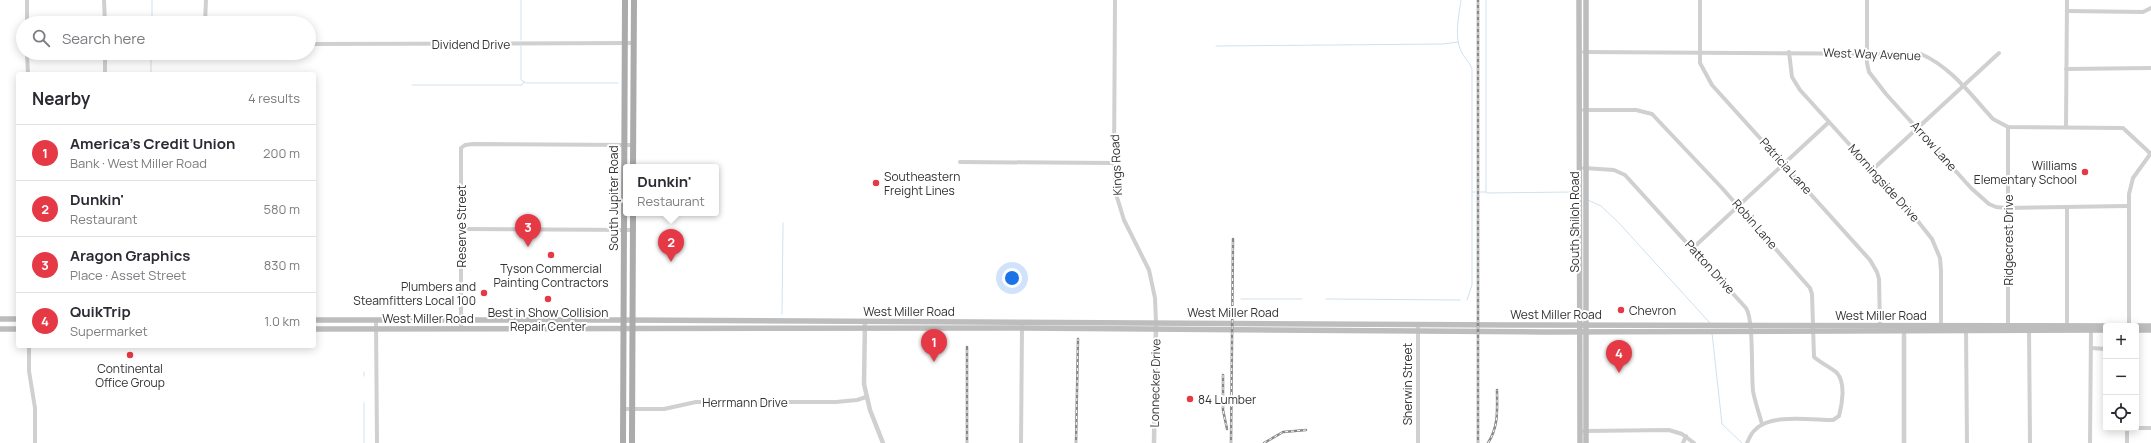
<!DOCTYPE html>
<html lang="en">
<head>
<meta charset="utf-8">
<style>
	body { margin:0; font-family:Manrope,sans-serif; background:#f7f7f7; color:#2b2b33 }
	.controls { position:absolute; right:12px; bottom:12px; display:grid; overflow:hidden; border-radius:4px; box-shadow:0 2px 10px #0003 }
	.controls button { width:36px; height:36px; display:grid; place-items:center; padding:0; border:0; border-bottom:1px solid #e1e1e2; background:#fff; color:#2b2b33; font:20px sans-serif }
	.you { position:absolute; left:1012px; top:278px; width:14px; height:14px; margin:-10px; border:3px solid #fff; border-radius:50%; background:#1a73e8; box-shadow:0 0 0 6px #1a73e833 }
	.badge { display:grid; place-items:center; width:26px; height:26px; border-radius:50%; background:#e63946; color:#fff; font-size:13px; font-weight:700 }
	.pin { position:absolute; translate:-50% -33px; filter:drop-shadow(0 1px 2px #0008) }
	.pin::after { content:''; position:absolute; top:21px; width:14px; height:12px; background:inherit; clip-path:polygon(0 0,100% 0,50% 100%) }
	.popup { position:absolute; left:623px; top:164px; width:96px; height:52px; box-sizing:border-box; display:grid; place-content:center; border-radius:4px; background:#fff; filter:drop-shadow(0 1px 3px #0005); font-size:13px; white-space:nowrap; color:#7c7c81 }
	.popup b { font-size:15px; color:#2b2b33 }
	.popup::after { content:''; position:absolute; left:50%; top:100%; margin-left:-8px; border:8px solid transparent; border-top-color:#fff }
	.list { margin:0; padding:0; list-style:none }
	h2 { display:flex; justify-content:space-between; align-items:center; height:52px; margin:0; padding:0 16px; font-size:17px }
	h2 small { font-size:13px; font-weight:400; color:#7c7c81 }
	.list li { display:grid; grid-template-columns:26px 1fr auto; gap:12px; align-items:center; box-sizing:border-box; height:56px; padding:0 16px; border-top:1px solid #e1e1e2 }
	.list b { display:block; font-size:15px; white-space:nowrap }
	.list p { margin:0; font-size:13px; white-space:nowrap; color:#7c7c81 }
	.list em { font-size:13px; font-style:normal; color:#7c7c81 }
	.icon { flex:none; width:22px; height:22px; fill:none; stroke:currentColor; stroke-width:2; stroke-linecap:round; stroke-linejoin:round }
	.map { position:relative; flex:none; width:2151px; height:443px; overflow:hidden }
	.search { position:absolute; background:#fff; box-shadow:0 2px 10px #0003; left:16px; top:16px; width:300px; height:44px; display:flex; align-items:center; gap:10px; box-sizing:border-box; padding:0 14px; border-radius:22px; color:#7c7c81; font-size:15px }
	.panel { position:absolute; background:#fff; box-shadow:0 2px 10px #0003; left:16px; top:72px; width:300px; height:276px; border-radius:4px }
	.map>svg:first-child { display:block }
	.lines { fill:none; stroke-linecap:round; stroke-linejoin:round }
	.stream { stroke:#cfe2ee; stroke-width:1 }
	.minor { stroke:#d0d0d0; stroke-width:4 }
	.tertiary { stroke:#d0d0d0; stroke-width:4.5 }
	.secondary { stroke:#bdbdbd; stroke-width:5.5 }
	.primary { stroke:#ababab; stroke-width:6 }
	.rail-casing { stroke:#888; stroke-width:2.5 }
	.rail { stroke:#fff; stroke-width:1; stroke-dasharray:3; stroke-linecap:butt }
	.poi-dot { fill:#e63946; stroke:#fff; stroke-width:1.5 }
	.labels { text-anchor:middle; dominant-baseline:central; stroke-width:4; stroke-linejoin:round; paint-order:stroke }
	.street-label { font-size:12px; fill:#333; stroke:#fff }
	.poi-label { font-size:12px; fill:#333; stroke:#fff; text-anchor:start }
</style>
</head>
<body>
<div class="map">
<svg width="2151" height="443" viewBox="0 0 2151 443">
	<rect width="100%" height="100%" fill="#fff"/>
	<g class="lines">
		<g class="stream">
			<path d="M521 0V40"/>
			<path d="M1461 0C1459 15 1454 36 1461 51 1464 58 1470 62 1472 69V192"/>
			<path d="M1486 0V193L1572 192"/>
			<path d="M152 23V0"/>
			<path d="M521 46V80L526 83H618"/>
			<path d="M1216 46 1443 44 1458 42"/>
			<path d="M151 74V53"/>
			<path d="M412 85H522L524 82"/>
			<path d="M1480 192H1486"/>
			<path d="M1588 200 1601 206 1618 222 1710 323"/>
			<path d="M1241 299H1302"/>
			<path d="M1326 299 1460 300"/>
			<path d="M1467 300 1472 285V192H1475"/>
			<path d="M782 314 783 223"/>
			<path d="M1712 333 1722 424 1742 443"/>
			<path d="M364 376V372"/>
			<path d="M364 403V443"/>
		</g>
		<g class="minor">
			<path d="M27 0V23"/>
			<path d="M104 0 105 23"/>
			<path d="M1115 0 1114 163 1116 194 1124 220 1149 270 1155 298 1156 323"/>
			<path d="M1700 0V63L1712 85 1870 260 1877 272 1879 279 1880 327"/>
			<path d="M1867 0V63L1869 72 1886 94 1971 188 1989 204 1996 207 2007 208 2128 206"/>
			<path d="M2067 11 2143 12 2151 8"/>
			<path d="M205 23 206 0"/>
			<path d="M309 44 634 43"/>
			<path d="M1584 52 1921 54C1951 67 1971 95 1993 119L2008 127 2123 128 2151 154"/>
			<path d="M1789 52 1792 77 1800 90 1909 210 1932 239 1940 258 1941 271V327"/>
			<path d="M27 53 28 74"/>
			<path d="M105 53V74"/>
			<path d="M2066 69 2151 68"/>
			<path d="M1584 110H1636L1652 114 1722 188 1810 288 1812 294 1814 357C1821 363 1833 369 1837 373 1846 383 1842 405 1839 416L1833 420C1812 420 1770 413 1755 430 1751 433 1749 439 1747 443"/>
			<path d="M2066 127 2067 0"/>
			<path d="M960 162 1114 163"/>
			<path d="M1584 168 1614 170 1625 175 1746 308C1754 320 1751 372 1753 391 1755 402 1759 413 1762 424"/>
			<path d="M1872 170 1999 53"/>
			<path d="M461 229 633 230"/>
			<path d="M1693 248 1829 122"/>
			<path d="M376 320 377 443"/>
			<path d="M2129 326V194L2133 178 2151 153"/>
			<path d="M461 328V148L465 145 473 144 633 145"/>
			<path d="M1966 328 1967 443"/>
			<path d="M2008 328V127"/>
			<path d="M2029 328 2030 443"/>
			<path d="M2067 329V207"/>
			<path d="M29 346V371L35 408V443"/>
			<path d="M2091 348 2106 349"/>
			<path d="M624 409H664L696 402H836L857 400 866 397"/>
			<path d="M1584 431 1669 430 1682 434 1694 443"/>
			<path d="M1021 443 1022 327"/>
			<path d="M1418 443V324"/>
			<path d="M1683 443 1686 436"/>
			<path d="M2090 443 2091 330"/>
			<path d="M2127 443V428H2151"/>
		</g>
		<g class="tertiary">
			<path d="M865 321 864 384 870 410 883 443"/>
			<path d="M1154 443 1156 327"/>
			<path d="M1904 443V328"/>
		</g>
		<g class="secondary">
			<path d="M1579 0 1580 443"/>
			<path d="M1586 0V443"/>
			<path d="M0 319H18"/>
			<path d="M314 320H624L1511 325 2151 326"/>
			<path d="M0 329H18"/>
			<path d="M314 329 1022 328 1544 332 2106 330"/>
			<path d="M2136 330H2151"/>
		</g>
		<g class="primary">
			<path d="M633 167 634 0"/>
			<path d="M623 443 625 0"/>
			<path d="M632 443 633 213"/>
		</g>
		<defs>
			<g id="rail">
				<path d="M1223 375V410L1227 429"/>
				<path d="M967 443V347"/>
				<path d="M1076 443 1078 339"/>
				<path d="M1231 443 1233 239"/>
				<path d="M1264 443 1283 432 1306 430"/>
				<path d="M1478 443V0"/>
				<path d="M1488 443C1499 426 1497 409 1497 390"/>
			</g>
		</defs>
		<use href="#rail" class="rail-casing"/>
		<use href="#rail" class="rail"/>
	</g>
	<g class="poi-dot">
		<circle cx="2085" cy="172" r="4"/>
		<circle cx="876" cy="183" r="4"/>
		<circle cx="551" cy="255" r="4"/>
		<circle cx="484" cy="293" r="4"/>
		<circle cx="548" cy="299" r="4"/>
		<circle cx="1621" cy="310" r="4"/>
		<circle cx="130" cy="355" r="4"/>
		<circle cx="1190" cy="399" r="4"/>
	</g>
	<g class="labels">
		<g class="street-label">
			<text x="471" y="44">Dividend Drive</text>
			<text transform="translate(1872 54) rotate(2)">West Way Avenue</text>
			<text transform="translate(1934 146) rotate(48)">Arrow Lane</text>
			<text transform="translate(1116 165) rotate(-93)">Kings Road</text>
			<text transform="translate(1786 166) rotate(48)">Patricia Lane</text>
			<text transform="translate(1884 183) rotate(48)">Morningside Drive</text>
			<text transform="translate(613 198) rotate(-90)">South Jupiter Road</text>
			<text transform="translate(1574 222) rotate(-90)">South Shiloh Road</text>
			<text transform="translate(1755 224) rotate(49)">Robin Lane</text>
			<text transform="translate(461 226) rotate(-90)">Reserve Street</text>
			<text transform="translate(2008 240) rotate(-90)">Ridgecrest Drive</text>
			<text transform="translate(1710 267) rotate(48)">Patton Drive</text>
			<text x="909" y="311">West Miller Road</text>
			<text x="1233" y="312">West Miller Road</text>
			<text x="1556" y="314">West Miller Road</text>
			<text x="1881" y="315">West Miller Road</text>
			<text x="428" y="318">West Miller Road</text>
			<text transform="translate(1155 383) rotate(-89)">Lonnecker Drive</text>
			<text transform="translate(1407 384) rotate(-90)">Sherwin Street</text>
			<text x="745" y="402">Herrmann Drive</text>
		</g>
		<g class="poi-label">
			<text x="2077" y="165" text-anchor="end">Williams<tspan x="2077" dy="14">Elementary School</tspan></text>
			<text x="884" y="176">Southeastern<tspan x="884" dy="14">Freight Lines</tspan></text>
			<text x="551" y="268" text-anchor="middle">Tyson Commercial<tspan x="551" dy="14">Painting Contractors</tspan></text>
			<text x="476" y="286" text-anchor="end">Plumbers and<tspan x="476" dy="14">Steamfitters Local 100</tspan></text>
			<text x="1629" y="310">Chevron</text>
			<text x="548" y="312" text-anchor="middle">Best in Show Collision<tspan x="548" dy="14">Repair Center</tspan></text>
			<text x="130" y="368" text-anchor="middle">Continental<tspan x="130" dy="14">Office Group</tspan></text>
			<text x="1198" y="399">84 Lumber</text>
		</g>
	</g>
</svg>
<div class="controls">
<button>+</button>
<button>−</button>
<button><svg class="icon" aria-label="locate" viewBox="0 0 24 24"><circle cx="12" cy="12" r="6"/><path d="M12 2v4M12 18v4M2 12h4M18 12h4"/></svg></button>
</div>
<div class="you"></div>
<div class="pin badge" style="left:934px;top:362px">1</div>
<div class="pin badge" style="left:671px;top:262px">2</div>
<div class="popup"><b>Dunkin'</b>Restaurant</div>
<div class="pin badge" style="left:528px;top:247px">3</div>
<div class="pin badge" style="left:1619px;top:373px">4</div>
<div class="search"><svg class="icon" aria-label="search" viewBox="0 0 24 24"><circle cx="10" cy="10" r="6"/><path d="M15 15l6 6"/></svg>Search here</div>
<section class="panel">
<h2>Nearby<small>4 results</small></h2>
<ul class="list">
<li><span class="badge">1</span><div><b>America's Credit Union</b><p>Bank · West Miller Road</p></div><em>200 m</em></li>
<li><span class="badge">2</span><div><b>Dunkin'</b><p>Restaurant</p></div><em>580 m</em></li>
<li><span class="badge">3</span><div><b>Aragon Graphics</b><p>Place · Asset Street</p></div><em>830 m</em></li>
<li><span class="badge">4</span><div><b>QuikTrip</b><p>Supermarket</p></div><em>1.0 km</em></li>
</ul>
</section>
</div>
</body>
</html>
